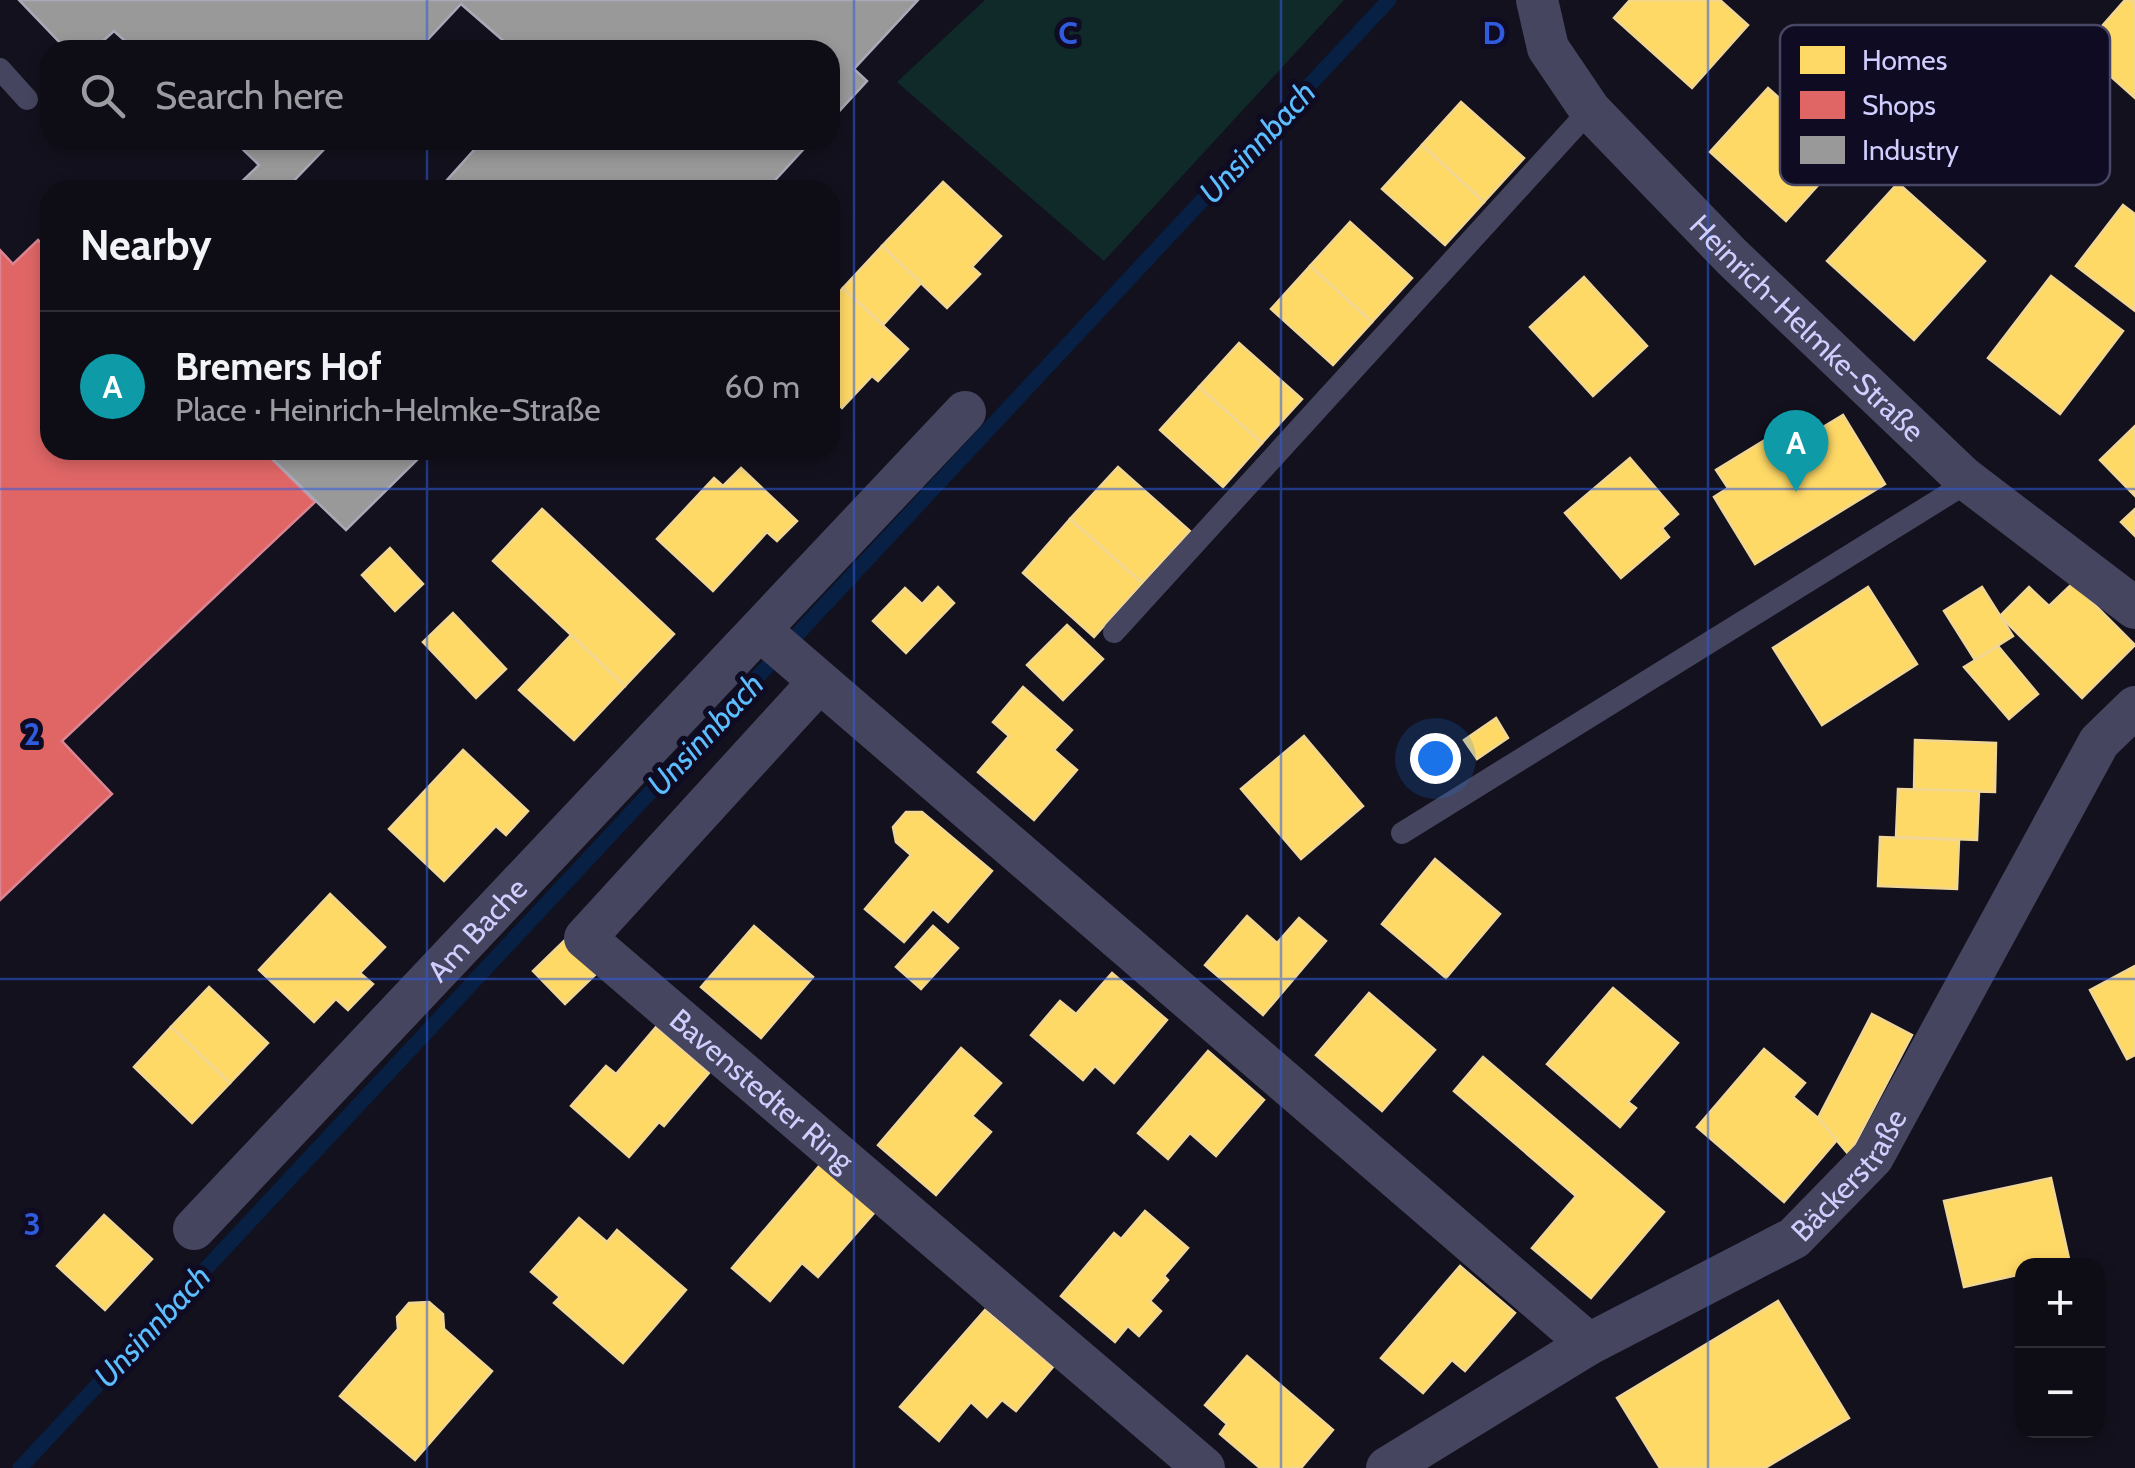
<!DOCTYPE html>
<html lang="en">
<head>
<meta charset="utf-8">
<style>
	body { margin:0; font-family:Cabin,sans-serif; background:#1c1b23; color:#f1f3f6 }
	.controls { position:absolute; right:30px; bottom:30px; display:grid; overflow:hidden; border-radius:20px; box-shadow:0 5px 15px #0003 }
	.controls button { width:90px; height:90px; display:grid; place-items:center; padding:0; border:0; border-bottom:2px solid #2e2d35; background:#0e0d16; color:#f1f3f6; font:50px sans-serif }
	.you { position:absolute; left:1435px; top:758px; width:35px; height:35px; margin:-25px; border:8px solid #fff; border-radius:50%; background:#1a73e8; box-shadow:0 0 0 15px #1a73e833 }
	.badge { display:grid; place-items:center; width:65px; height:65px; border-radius:50%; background:#db2777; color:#fff; font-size:32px; font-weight:700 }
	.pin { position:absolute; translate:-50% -82px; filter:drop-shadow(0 2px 5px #0008) }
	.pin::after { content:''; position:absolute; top:52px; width:35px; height:30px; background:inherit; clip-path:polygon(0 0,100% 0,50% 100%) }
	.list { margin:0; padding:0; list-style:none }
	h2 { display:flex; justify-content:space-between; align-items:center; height:130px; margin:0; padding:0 40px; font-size:42px }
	h2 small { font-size:32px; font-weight:400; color:#9b9ca1 }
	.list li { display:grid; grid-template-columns:65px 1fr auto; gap:30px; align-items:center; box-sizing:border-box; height:150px; padding:0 40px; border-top:2px solid #2e2d35 }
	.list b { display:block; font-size:38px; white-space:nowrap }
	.list p { margin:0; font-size:32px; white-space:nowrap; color:#9b9ca1 }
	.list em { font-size:32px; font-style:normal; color:#9b9ca1 }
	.icon { flex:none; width:55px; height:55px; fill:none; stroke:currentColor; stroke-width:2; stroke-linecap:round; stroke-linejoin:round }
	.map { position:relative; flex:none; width:2135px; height:1468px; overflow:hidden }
	.search { position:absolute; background:#0e0d16; box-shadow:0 5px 15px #0003; left:40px; top:40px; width:800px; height:110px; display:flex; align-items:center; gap:25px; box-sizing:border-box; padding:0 35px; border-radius:30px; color:#9b9ca1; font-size:38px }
	.panel { position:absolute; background:#0e0d16; box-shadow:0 5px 15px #0003; left:40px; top:180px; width:800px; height:280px; border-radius:30px }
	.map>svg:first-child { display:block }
	.green { fill:#0f2a29 }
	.homes { fill:#ffd966; stroke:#f1d694; stroke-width:2.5 }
	.shops { fill:#e06666; stroke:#db8594; stroke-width:2.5 }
	.industry { fill:#999; stroke:#aaa9b8; stroke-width:2.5 }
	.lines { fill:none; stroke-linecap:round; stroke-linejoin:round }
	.stream { stroke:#072043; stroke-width:15 }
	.lane { stroke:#45455f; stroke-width:22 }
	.street { stroke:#45455f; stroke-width:42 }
	.grid { fill:none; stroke:#2f5bdc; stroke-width:2.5; stroke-opacity:0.55 }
	.labels { text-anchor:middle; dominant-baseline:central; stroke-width:10; stroke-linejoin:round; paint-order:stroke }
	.street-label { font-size:30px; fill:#d0ceff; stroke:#0e0b23 }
	.water-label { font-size:32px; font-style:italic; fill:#5cbdff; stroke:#0e0b23 }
	.key { fill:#0e0b23; stroke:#484665; stroke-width:2.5 }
	.key-label { font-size:28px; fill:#d0ceff }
	.grid-label { font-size:32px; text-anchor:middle; font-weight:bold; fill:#2f5bdc; stroke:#0e0b23; stroke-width:10; stroke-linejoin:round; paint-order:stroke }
</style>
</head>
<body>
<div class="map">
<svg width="2135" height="1468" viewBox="0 0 2135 1468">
	<rect width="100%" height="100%" fill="#12111d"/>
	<path class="green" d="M985 0H1344L1104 261 897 82Z"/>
	<g class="homes">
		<path d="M1630 0H1720L1748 25 1692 88 1614 18Z"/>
		<path d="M2125 0H2135V98L2081 50Z"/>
		<path d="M1768 88 1844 156 1786 221 1710 152Z"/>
		<path d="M1461 102 1524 158 1484 202 1422 145Z"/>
		<path d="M1422 145 1484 202 1445 245 1382 189Z"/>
		<path d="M943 182 1001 236 972 267 980 274 947 308 882 246Z"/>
		<path d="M1898 183 1985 261 1914 340 1827 261Z"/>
		<path d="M2123 205 2135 214V311L2076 266Z"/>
		<path d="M1350 222 1412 278 1372 322 1310 266Z"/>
		<path d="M882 246 921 283 883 325 843 288Z"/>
		<path d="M1310 266 1372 322 1333 365 1271 309Z"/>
		<path d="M2051 276 2123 331 2060 414 1988 358Z"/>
		<path d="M1584 277 1647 346 1593 396 1530 327Z"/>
		<path d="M843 288 908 349 878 381 872 376 842 408 830 396V302Z"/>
		<path d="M1239 343 1302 399 1262 443 1199 387Z"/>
		<path d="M1199 387 1262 443 1223 487 1160 430Z"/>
		<path d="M1843 415 1885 484 1755 564 1714 497 1728 488 1716 470 1765 440 1775 456Z"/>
		<path d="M2135 426V496L2100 460Z"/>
		<path d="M1630 458 1678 514 1662 528 1669 537 1621 578 1565 513Z"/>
		<path d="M1118 467 1190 531 1142 583 1070 519Z"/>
		<path d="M741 468 797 521 777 541 767 532 713 591 657 539 714 478 723 486Z"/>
		<path d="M542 509 674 634 625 686 493 561Z"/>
		<path d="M2135 509V536L2121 522Z"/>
		<path d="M1070 519 1142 583 1094 637 1023 573Z"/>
		<path d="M390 548 423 584 395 611 362 575Z"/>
		<path d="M2073 583 2135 645 2082 698 2000 616 2029 587 2049 606Z"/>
		<path d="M938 587 954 603 906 653 873 621 905 588 922 604Z"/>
		<path d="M1868 587 1917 664 1822 725 1773 648Z"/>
		<path d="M1982 587 2013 636 1975 660 1944 611Z"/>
		<path d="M453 613 506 669 476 698 423 642Z"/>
		<path d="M1067 625 1103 659 1063 700 1027 665Z"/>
		<path d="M571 635 625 686 574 740 519 690Z"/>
		<path d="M1998 646 2038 694 2009 719 1964 667Z"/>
		<path d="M1023 687 1072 730 1054 750 1077 770 1034 820 978 772 1009 736 993 722Z"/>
		<path d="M1496 718 1508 738 1477 759 1464 740Z"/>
		<path d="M1304 736 1363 806 1301 859 1241 789Z"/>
		<path d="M1915 740 1996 743 1995 792 1914 790Z"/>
		<path d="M463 750 528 811 506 835 496 826 444 881 389 829Z"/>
		<path d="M1898 789 1979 791 1977 840 1896 837Z"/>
		<path d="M906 812H922L992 871 948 922 933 909 904 942 865 909 911 855 896 842 893 827Z"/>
		<path d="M1880 837 1959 840 1957 889 1878 886Z"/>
		<path d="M1435 859 1500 914 1446 978 1382 924Z"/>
		<path d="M330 894 385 947 360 973 373 984 348 1010 336 999 314 1022 259 970Z"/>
		<path d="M1247 916 1277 943 1299 918 1326 941 1263 1015 1205 965Z"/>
		<path d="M754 926 813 977 761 1038 701 987Z"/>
		<path d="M933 926 958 948 921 989 896 967Z"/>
		<path d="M566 939 598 972 565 1004 533 971Z"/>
		<path d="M2135 966V1055L2127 1059 2090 990Z"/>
		<path d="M1112 973 1167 1020 1114 1083 1095 1066 1083 1080 1031 1035 1060 1001 1076 1014Z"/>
		<path d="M209 987 268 1043 230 1083 171 1027Z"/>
		<path d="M1613 988 1678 1043 1628 1102 1636 1108 1620 1127 1547 1064Z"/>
		<path d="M1369 993 1435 1050 1382 1111 1316 1055Z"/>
		<path d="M1872 1014 1912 1035 1849 1155 1818 1118Z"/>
		<path d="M171 1027 230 1083 192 1123 134 1067Z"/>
		<path d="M656 1027 709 1073 664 1126 659 1122 629 1157 571 1106 606 1066 616 1074Z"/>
		<path d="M961 1048 1001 1083 972 1116 991 1132 936 1195 878 1145Z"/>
		<path d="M1764 1049 1805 1083 1793 1097 1818 1118 1837 1140 1784 1202 1697 1127Z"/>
		<path d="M1208 1051 1264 1100 1216 1156 1190 1133 1168 1159 1138 1133Z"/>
		<path d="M1483 1057 1664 1212 1591 1298 1532 1248 1576 1196 1454 1091Z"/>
		<path d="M820 1165 875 1212 818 1277 802 1263 770 1301 732 1268Z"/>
		<path d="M2051 1178 2070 1263 2022 1266V1274L1964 1287 1944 1201Z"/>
		<path d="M1145 1211 1188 1248 1164 1276 1168 1280 1150 1301 1161 1311 1139 1336 1128 1326 1115 1342 1061 1296 1114 1233 1121 1239Z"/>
		<path d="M104 1215 152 1259 105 1310 57 1266Z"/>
		<path d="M579 1218 607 1242 617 1230 686 1290 623 1363 554 1303 560 1297 531 1272Z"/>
		<path d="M1460 1266 1515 1313 1465 1371 1452 1360 1423 1393 1381 1358Z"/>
		<path d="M1778 1301 1849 1418 1765 1468H1660L1617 1398Z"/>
		<path d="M429 1302 443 1314 444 1329 492 1371 415 1460 340 1396 398 1329 397 1317 409 1303Z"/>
		<path d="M985 1310 1053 1367 1016 1411 1002 1400 987 1417 971 1402 939 1441 900 1407Z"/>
		<path d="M1247 1356 1333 1430 1301 1468H1260L1220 1434 1227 1424 1205 1405Z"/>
	</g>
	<path class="shops" d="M38 240 50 252V450H263L315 502 62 741 112 794 0 900V250L13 264Z"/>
	<g class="industry">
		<path d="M19 0H918L854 69 867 81 830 121V50H514L461 4 418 50H135L114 31 93 50H67Z"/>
		<path d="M233 140H333L285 190H233L259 165Z"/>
		<path d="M483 140H812L766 190H438Z"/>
		<path d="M263 450H427L346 530Z"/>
	</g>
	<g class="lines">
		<path class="stream" d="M20 1468 1389 0"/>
		<g class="lane">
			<path d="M0 69 27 99"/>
			<path d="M1114 632 1590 110"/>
			<path d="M1402 833 1968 482"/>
		</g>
		<g class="street">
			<path id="s1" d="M1537 0 1548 48 1590 110 1732 257 1963 477 2135 608"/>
			<path d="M761 631 1589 1344"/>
			<path id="s2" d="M819 682 585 938 1204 1468"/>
			<path id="s3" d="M194 1229 965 412"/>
			<path id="s4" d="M1387 1468 1589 1344 1794 1238 1873 1157 2099 742 2135 707"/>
		</g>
	</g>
	<path class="grid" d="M427 0V50M854 0V1468M1281 0V1468M1708 0V1468M427 140V190M427 450V1468M0 489H2135M0 979H2135"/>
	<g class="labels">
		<g class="street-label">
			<text stroke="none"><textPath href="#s1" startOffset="432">Heinrich-Helmke-Straße</textPath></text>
			<text stroke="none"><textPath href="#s3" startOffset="412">Am Bache</textPath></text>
			<text stroke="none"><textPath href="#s2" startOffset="580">Bavenstedter Ring</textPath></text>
			<text stroke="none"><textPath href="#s4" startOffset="552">Bäckerstraße</textPath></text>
		</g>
		<g class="water-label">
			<text transform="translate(1257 142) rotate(-47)">Unsinnbach</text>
			<text transform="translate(705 734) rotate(-47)">Unsinnbach</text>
			<text transform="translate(152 1326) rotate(-47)">Unsinnbach</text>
		</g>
	</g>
	<rect x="1780" y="25" width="330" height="160" rx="15" class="key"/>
	<rect x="1800" y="46" width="45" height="28" fill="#ffd966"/>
	<rect x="1800" y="91" width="45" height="28" fill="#e06666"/>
	<rect x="1800" y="136" width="45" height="28" fill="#999"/>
	<g class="key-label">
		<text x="1862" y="70">Homes</text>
		<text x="1862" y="115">Shops</text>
		<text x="1862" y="160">Industry</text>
	</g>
	<g class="grid-label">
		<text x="1068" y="44">C</text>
		<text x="1494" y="44">D</text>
		<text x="32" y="745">2</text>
		<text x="32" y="1235">3</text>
	</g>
</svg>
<div class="controls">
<button>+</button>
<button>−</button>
</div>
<div class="you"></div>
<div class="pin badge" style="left:1796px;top:492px;background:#0f9aa8">A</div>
<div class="search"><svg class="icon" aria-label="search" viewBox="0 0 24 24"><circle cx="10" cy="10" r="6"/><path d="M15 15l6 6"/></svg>Search here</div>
<section class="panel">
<h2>Nearby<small></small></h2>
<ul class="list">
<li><span class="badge" style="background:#0f9aa8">A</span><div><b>Bremers Hof</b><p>Place · Heinrich-Helmke-Straße</p></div><em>60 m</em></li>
</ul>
</section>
</div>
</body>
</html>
